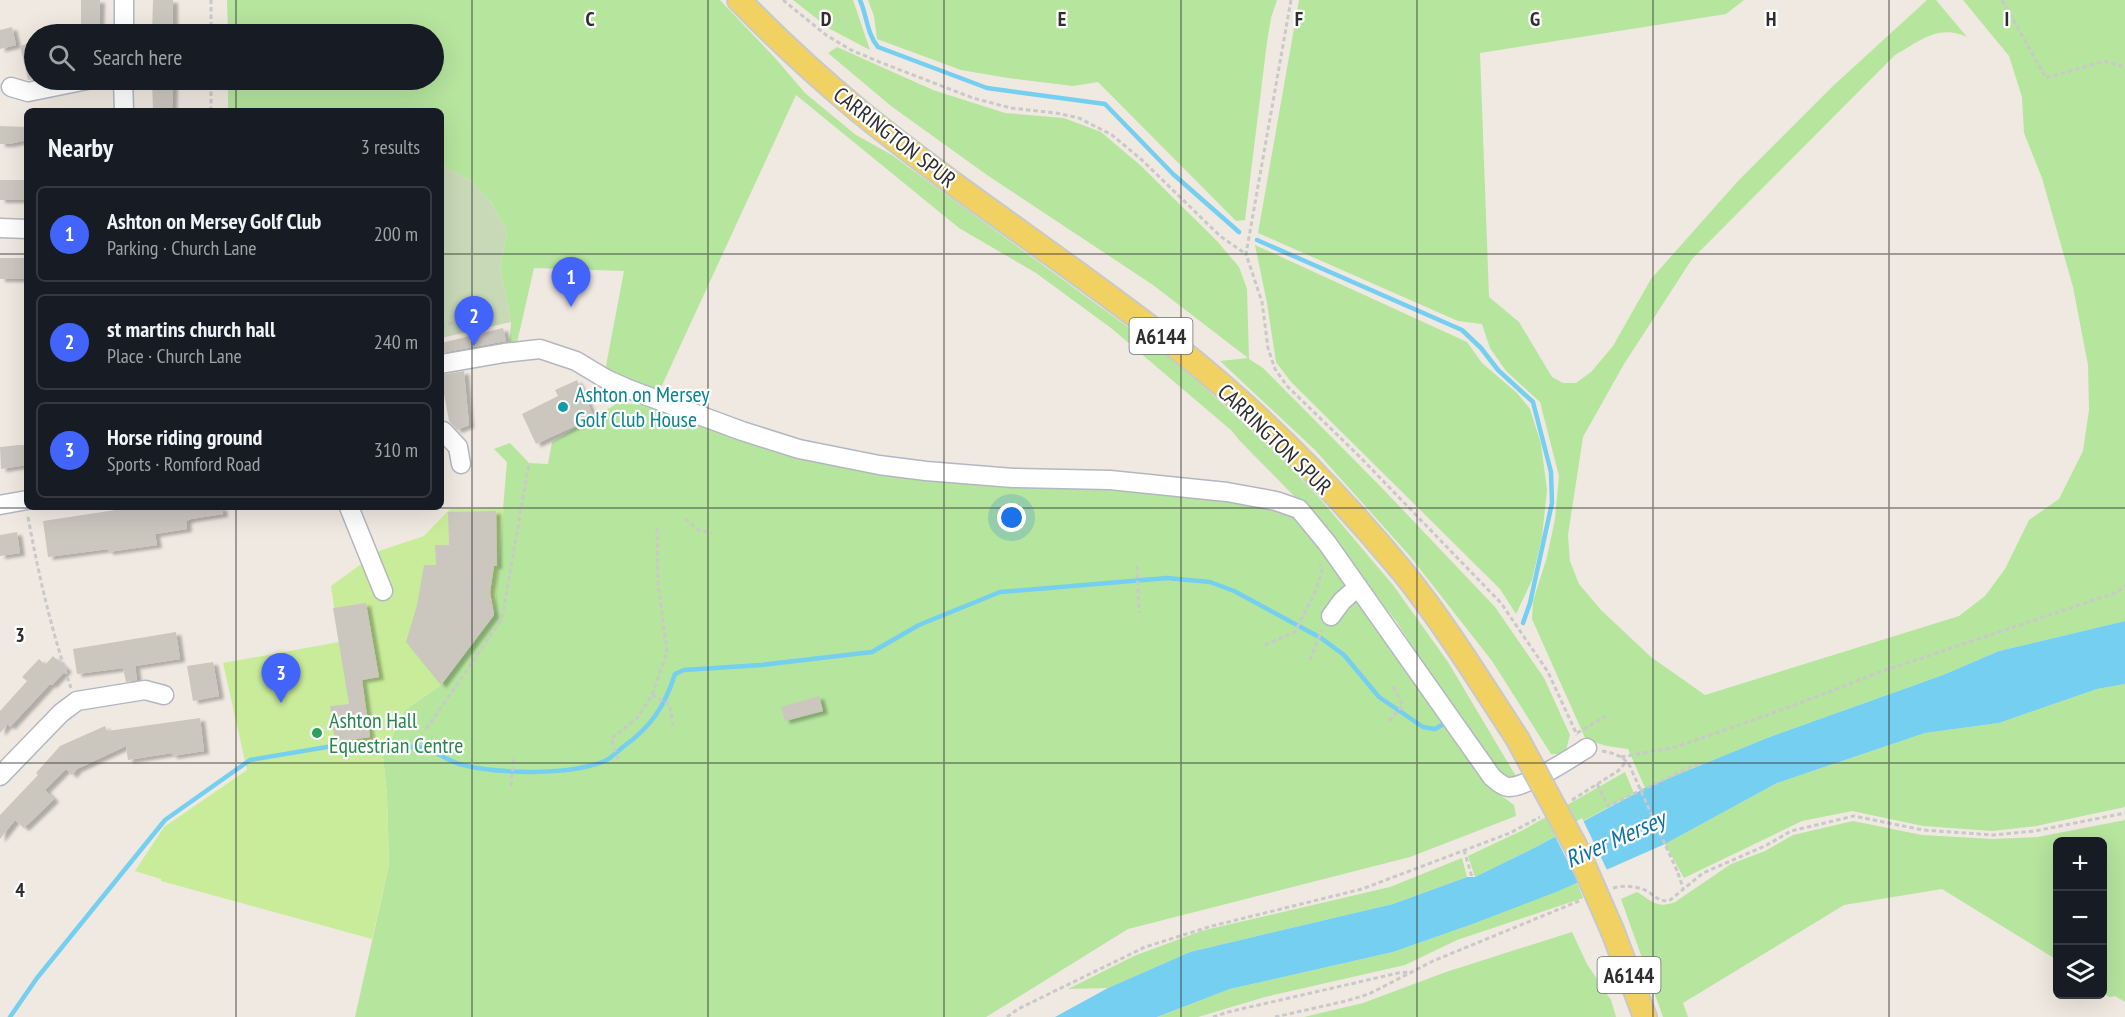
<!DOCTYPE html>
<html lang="en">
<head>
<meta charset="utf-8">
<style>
	body { margin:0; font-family:"PT Sans Narrow",sans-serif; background:#242831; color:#f1f3f6 }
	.controls { position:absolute; right:18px; bottom:18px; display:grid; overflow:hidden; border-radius:9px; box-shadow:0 6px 24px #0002 }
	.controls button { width:54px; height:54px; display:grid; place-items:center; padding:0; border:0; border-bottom:2px solid #363941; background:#171b24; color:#f1f3f6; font:30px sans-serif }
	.you { position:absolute; left:1012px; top:518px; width:21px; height:21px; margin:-15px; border:4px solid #fff; border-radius:50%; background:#1a73e8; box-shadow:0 0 0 9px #1a73e833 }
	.badge { display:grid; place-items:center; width:39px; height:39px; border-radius:50%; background:#4264fb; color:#fff; font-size:20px; font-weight:700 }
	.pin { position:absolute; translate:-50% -50px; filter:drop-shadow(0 2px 3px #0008) }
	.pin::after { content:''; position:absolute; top:32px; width:21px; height:18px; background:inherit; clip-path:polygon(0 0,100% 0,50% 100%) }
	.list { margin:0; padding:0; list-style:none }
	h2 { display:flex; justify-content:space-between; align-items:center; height:78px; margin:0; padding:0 24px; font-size:26px }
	h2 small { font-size:20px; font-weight:400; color:#9ea1a6 }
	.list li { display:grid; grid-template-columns:39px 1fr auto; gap:18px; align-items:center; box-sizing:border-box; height:96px; margin:0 12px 12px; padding:0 12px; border:2px solid #363941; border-radius:9px }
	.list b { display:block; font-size:22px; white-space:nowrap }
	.list p { margin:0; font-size:20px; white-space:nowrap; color:#9ea1a6 }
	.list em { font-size:20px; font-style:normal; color:#9ea1a6 }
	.icon { flex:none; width:33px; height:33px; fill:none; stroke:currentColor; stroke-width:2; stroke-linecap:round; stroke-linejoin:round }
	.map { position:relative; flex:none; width:2125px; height:1017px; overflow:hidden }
	.search { position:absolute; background:#171b24; box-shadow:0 6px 24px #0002; left:24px; top:24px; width:420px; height:66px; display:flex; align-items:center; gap:15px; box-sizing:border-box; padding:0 21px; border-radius:33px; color:#9ea1a6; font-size:22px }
	.panel { position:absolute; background:#171b24; box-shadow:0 6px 24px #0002; left:24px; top:108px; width:420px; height:402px; border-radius:9px }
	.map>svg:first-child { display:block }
	.green { fill:#b6e59e }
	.cemetery { fill:#c8d9b8 }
	.pitch { fill:#c9ec9a }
	.water { fill:#75cff0 }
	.pier { fill:#efe9e1 }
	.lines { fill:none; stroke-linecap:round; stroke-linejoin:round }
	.stream { stroke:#75cff0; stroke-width:4.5 }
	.building { fill:#cbc7bf; filter:url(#shadow) }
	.minor-casing { stroke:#b4b7c1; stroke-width:21 }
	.major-casing { stroke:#c9c9c9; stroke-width:26 }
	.path { stroke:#c9c9c9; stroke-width:3; stroke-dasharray:4.5 3; stroke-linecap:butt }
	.minor { stroke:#fff; stroke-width:18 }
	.major { stroke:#f2d163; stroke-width:22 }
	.major-bridge-casing { stroke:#c9c9c9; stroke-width:26; stroke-linecap:butt }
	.path-bridge { stroke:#c9c9c9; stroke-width:3; stroke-dasharray:4.5 3; stroke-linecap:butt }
	.major-bridge { stroke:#f2d163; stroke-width:22 }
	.grid { fill:none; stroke:#2e2e2e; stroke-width:1.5; stroke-opacity:0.55 }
	.culture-dot { fill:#0f9aa8; stroke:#fff; stroke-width:2 }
	.leisure-dot { fill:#2e9e5b; stroke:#fff; stroke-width:2 }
	.labels { text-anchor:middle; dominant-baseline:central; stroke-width:4.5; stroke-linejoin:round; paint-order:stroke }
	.shield { fill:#fff; stroke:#6d6d6d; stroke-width:1.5 }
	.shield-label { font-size:21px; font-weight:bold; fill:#2e2e2e }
	.street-label { font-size:22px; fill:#2e2e2e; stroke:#fff }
	.culture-label { font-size:22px; fill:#0d838f; stroke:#fff; text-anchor:start }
	.leisure-label { font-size:22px; fill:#27864d; stroke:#fff; text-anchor:start }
	.water-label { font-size:24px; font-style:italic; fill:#0d6fa3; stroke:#fff }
	.grid-label { font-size:20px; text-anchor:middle; font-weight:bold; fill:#2e2e2e; stroke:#fff; stroke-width:4.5; stroke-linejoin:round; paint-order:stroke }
</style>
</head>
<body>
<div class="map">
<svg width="2125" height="1017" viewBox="0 0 2125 1017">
	<defs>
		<filter id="shadow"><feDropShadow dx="5" dy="3" stdDeviation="1.5" flood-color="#0004"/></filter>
	</defs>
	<rect width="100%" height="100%" fill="#efe9e1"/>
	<g class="green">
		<path d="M227 0H720L776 59 805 93 856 135 892 155 1180 365 1288 464 1322 501 1393 585 1448 662 1517 778 1505 779 1494 770 1396 621 1303 505 1239 440 1232 431 1111 328 1036 273 959 228 796 95 658 394 605 371 624 271 534 268 516 347H509L511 322 500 268 507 231 492 203 471 181 441 165V111H228V80H434V34H228Z"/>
		<path d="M793 0H853L870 50 830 29Z"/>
		<path d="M868 0H1277L1271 18 1267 42 1245 220 1236 221 1098 82 1073 86 1008 78 961 70 877 39 874 16Z"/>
		<path d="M1299 0H1744L1726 14 1480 53 1489 297 1519 322 1552 377 1563 383H1576L1591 372 1613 346 1651 279 1738 181 1833 86 1927 0H1936L1967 37C1937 24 1921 41 1895 55L1692 259 1624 364 1583 437 1568 535 1570 561 1579 584 1601 610 1651 657 1705 695 1959 616 1985 596 2005 569 2029 520 2059 499 2083 451 2089 410 2088 365 2073 287 2042 178 2024 133 2022 97 2009 56 1963 0H2125V621L1999 651 1943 675 1767 738 1645 788 1628 749 1607 746 1586 740 1532 619 1533 601 1547 557 1555 519 1559 476 1540 402 1506 371 1490 348 1482 324 1458 321 1258 233Z"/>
		<path d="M837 47 933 90 1005 113 1064 118 1101 132 1140 165 1217 241 1239 267 1247 289 1249 359 1263 368 1382 488 1495 607 1544 678 1570 735 1565 754H1551L1492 661 1409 555 1315 450 1220 361 1248 358 1153 285 987 175 891 106 828 53Z"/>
		<path d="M1255 245 1467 342 1482 363 1517 393 1530 409 1541 444 1547 490 1542 537 1532 580 1516 614 1500 589 1291 382 1276 362 1267 303Z"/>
		<path d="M618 403 644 405 803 454 1107 485 1272 506 1299 519 1486 781 1499 794 1514 805 1516 816 1410 857 1128 929 986 1017H355L389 865 387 795 383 757 405 710 441 685 494 615 507 462 494 449 510 443 529 463 548 464 552 442Z"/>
		<path d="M2125 684V807L2036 826 1992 831 1923 826 1852 811 1802 821 1684 878 1665 844 1777 783 1925 733 1999 723 2097 689Z"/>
		<path d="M1625 772 1634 793 1538 846 1475 877 1468 856 1523 830Z"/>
		<path d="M2125 820V1002L2115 996 2110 997 2103 994 2102 842H2058L2057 960 1942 889 1844 905 1683 1003 1688 1017H1663L1621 899 1637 892C1652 901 1657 909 1675 902L1731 864 1765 851 1793 835 1853 821 1922 835 1993 839 2038 837Z"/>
		<path d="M1462 858 1467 877 1393 904 1190 952 1108 988 1068 989 1134 956 1201 931 1390 887Z"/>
		<path d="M1577 882 1583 898 1457 940 1405 965 1265 997 1198 1017H1157L1230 989 1393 952 1470 925Z"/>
		<path d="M1572 932 1587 964 1611 1000 1616 1017H1304L1363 1003 1446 972Z"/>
	</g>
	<path class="cemetery" d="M441 165 471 181 492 203 507 231 500 268 511 322 441 338Z"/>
	<path class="pitch" d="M504 508 494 615 441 685 405 710 383 757 387 795 389 865 372 939 161 881V879L135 871 164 827 247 770 223 663 339 642 331 586 379 551 424 536 450 509Z"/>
	<path class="water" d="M2125 621V684L2097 689 1999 723 1925 733 1777 783 1665 844 1556 892 1470 925 1393 952 1230 989 1157 1017H1055L1108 988 1190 952 1393 904 1467 877H1475L1538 846 1645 788 1767 738 1943 675 1999 651Z"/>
	<path class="pier" d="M1582 818 1608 872 1579 884 1554 834Z"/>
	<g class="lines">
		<g class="stream">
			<path d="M860 0C867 16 867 34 878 47L987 88 1105 104 1173 174 1239 232"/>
			<path d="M1257 240 1462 330 1481 348 1498 370 1533 402 1551 472 1552 503 1530 603 1523 623"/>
			<path d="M393 747C403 747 415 746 425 748 437 752 447 760 459 764 497 774 568 776 605 761 611 758 617 752 623 747 651 727 665 706 675 674L684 670 761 665 872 652 919 625 1000 592 1167 578 1210 582 1234 591 1321 638 1344 655 1379 697 1423 727 1435 729 1442 725"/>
			<path d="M10 1017 37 978 165 820 250 760 339 745"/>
		</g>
	</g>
	<g class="building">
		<path d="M81 0H100L99 34H81Z"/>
		<path d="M153 0H173V34H152Z"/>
		<path d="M12 27 16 45 0 49V30Z"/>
		<path d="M34 42V79L28 80 20 46Z"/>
		<path d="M152 80H173L172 111H153Z"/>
		<path d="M0 126 27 127V140L9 144H0Z"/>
		<rect x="0" y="180" width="27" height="20"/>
		<rect x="0" y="258" width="27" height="21"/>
		<path d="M503 328 506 341 441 353V343Z"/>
		<path d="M464 371 469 425 457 430 449 421 444 394 441 395V375Z"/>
		<path d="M577 380 594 417 536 444 522 414 558 396 555 390Z"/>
		<path d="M19 445H27V465L1 469 0 447Z"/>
		<path d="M135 507H222L223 514 191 519 186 521 187 529 155 534 157 545 108 552V549L48 557 43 521Z"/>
		<path d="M496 511 497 566H494L490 592 494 615 441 685 406 642 417 605 424 565H436L435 545H449L448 512Z"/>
		<path d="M17 532 20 553 0 556V535Z"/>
		<path d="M366 603 379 677 362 680 370 737 335 742 330 706 349 704 333 608Z"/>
		<path d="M176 632 180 659 135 666 137 680 126 682 123 668 77 674 73 649Z"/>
		<path d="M53 656 67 669 52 685 50 684 10 727 8 724 0 733V711L27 681 22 677 39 659 45 665Z"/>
		<path d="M213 662 219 696 193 701 187 666Z"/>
		<path d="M819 696 823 711 785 721 781 707Z"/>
		<path d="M200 718 204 751 172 756V753L128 760 126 746 77 769 72 775 66 769 45 790 54 799 45 808 24 828 15 820 0 839V815L38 775 36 773 60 746 105 726 107 731Z"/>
	</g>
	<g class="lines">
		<defs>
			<g id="minor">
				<path d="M124 34V0"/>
				<path d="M123 80 124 111"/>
				<path d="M11 87 28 92 87 80"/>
				<path d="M0 228 27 229"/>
				<path d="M441 364 504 353 540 349 576 361 606 379 631 390 742 431 799 449 879 465 926 471 1013 478 1110 480 1227 492 1276 501 1299 509 1327 543 1492 777C1497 781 1503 787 1509 787 1527 787 1571 758 1587 748"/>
				<path d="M441 431H443L458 447 461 464"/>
				<path d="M0 505 27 500"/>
				<path d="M349 507 383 591"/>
				<path d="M1331 616 1342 601 1358 587"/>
				<path d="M0 776 61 713 77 701 145 690 164 695"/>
			</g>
			<g id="major">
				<path d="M739 0C777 39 817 76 859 111 961 194 1072 265 1176 347 1258 412 1336 491 1403 572 1444 623 1481 683 1517 738"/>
				<path d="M1613 932 1645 1017"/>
			</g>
		</defs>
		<use href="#minor" class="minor-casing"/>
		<use href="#major" class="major-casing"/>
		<g class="path">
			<path d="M783 0 826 35 851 50 882 63 973 98 1011 108 1056 113 1079 118 1112 135 1142 160 1220 236 1246 254"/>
			<path d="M1291 0 1246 254 1262 302 1268 348 1275 369 1287 386 1358 455 1501 603 1548 672 1577 735"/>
			<path d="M2002 0 2046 78 2104 61 2125 67"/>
			<path d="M211 34V0"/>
			<path d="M211 111V80"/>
			<path d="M441 177V180"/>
			<path d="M441 326 491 314"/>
			<path d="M28 517C39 577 51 629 71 688"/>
			<path d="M685 519 698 530 712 533"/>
			<path d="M1137 566 1139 613"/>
			<path d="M1265 645 1295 632 1315 592 1322 572 1320 564"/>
			<path d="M1310 660 1322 630"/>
			<path d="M652 695 670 705 673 725"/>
			<path d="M1389 721 1403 705 1392 684"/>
			<path d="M426 729 502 619 529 463"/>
			<path d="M1577 733 1606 716"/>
			<path d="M1602 751C1615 753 1628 758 1632 771"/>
			<path d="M1621 757 1676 747 1779 711 1880 672 2118 592 2125 585"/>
			<path d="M618 759 611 739 637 718 652 695 667 652 658 584 657 527"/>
			<path d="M1597 784 1608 806 1701 762 1702 764"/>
			<path d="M511 786 514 756"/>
			<path d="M1572 800 1618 771 1626 762"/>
			<path d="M1464 850 1472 877"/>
			<path d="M1678 873 1683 888"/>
			<path d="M1613 888C1624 885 1637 886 1647 891 1655 896 1658 901 1669 901L1703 873 1765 846 1791 831 1854 816 1923 830 1993 835 2035 831 2125 813"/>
			<path d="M1007 1017 1018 1009 1145 947 1212 926 1362 889 1510 833 1540 817"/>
			<path d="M1213 1017 1228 1012 1398 973 1410 972"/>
			<path d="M1275 1017 1346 1001 1369 994 1433 961 1579 901"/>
		</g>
		<use href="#minor" class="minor"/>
		<use href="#major" class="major"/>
		<defs>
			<path id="major-bridge" d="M1517 738 1576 847 1613 932"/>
		</defs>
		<use href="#major-bridge" class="major-bridge-casing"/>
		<path class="path-bridge" d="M1632 771 1678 873"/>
		<use href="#major-bridge" class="major-bridge"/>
	</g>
	<path class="grid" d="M236 0V34M472 0V1017M708 0V1017M944 0V1017M1181 0V1017M1417 0V1017M1653 0V1017M1889 0V1017M236 80V111M0 254H27M441 254H2125M236 507V1017M0 508H2125M0 763H2125"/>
	<circle class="culture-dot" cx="563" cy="407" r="6"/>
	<circle class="leisure-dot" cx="317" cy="733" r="6"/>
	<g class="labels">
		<g class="shield">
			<rect x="1129.5" y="318" width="63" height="36" rx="4.5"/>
			<rect x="1597.5" y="957" width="63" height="36" rx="4.5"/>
		</g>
		<g class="shield-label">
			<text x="1161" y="336">A6144</text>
			<text x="1629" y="975">A6144</text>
		</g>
		<g class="street-label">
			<text transform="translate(895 137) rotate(38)">CARRINGTON SPUR</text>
			<text transform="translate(1275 439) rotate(44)">CARRINGTON SPUR</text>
		</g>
		<g class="culture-label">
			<text x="575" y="394">Ashton on Mersey<tspan x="575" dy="25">Golf Club House</tspan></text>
		</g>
		<g class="leisure-label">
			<text x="329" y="720">Ashton Hall<tspan x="329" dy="25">Equestrian Centre</tspan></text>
		</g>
		<g class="water-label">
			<text transform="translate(1615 839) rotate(-24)">River Mersey</text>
		</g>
	</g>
	<g class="grid-label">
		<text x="590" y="26">C</text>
		<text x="826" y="26">D</text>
		<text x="1062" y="26">E</text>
		<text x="1299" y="26">F</text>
		<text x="1535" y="26">G</text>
		<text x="1771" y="26">H</text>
		<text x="2007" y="26">I</text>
		<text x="20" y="642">3</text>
		<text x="20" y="897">4</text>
	</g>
</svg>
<div class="controls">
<button>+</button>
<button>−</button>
<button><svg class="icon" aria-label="layers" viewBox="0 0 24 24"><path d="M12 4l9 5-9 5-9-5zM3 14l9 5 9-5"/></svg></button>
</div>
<div class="you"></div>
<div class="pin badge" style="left:571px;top:307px">1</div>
<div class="pin badge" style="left:474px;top:346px">2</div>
<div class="pin badge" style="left:281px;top:703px">3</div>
<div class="search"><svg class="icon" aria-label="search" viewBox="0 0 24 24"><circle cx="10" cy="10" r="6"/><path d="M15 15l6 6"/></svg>Search here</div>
<section class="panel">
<h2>Nearby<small>3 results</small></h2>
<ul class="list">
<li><span class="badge">1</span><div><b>Ashton on Mersey Golf Club</b><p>Parking · Church Lane</p></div><em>200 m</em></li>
<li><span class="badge">2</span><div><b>st martins church hall</b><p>Place · Church Lane</p></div><em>240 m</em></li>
<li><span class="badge">3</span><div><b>Horse riding ground</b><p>Sports · Romford Road</p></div><em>310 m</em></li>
</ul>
</section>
</div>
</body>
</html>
